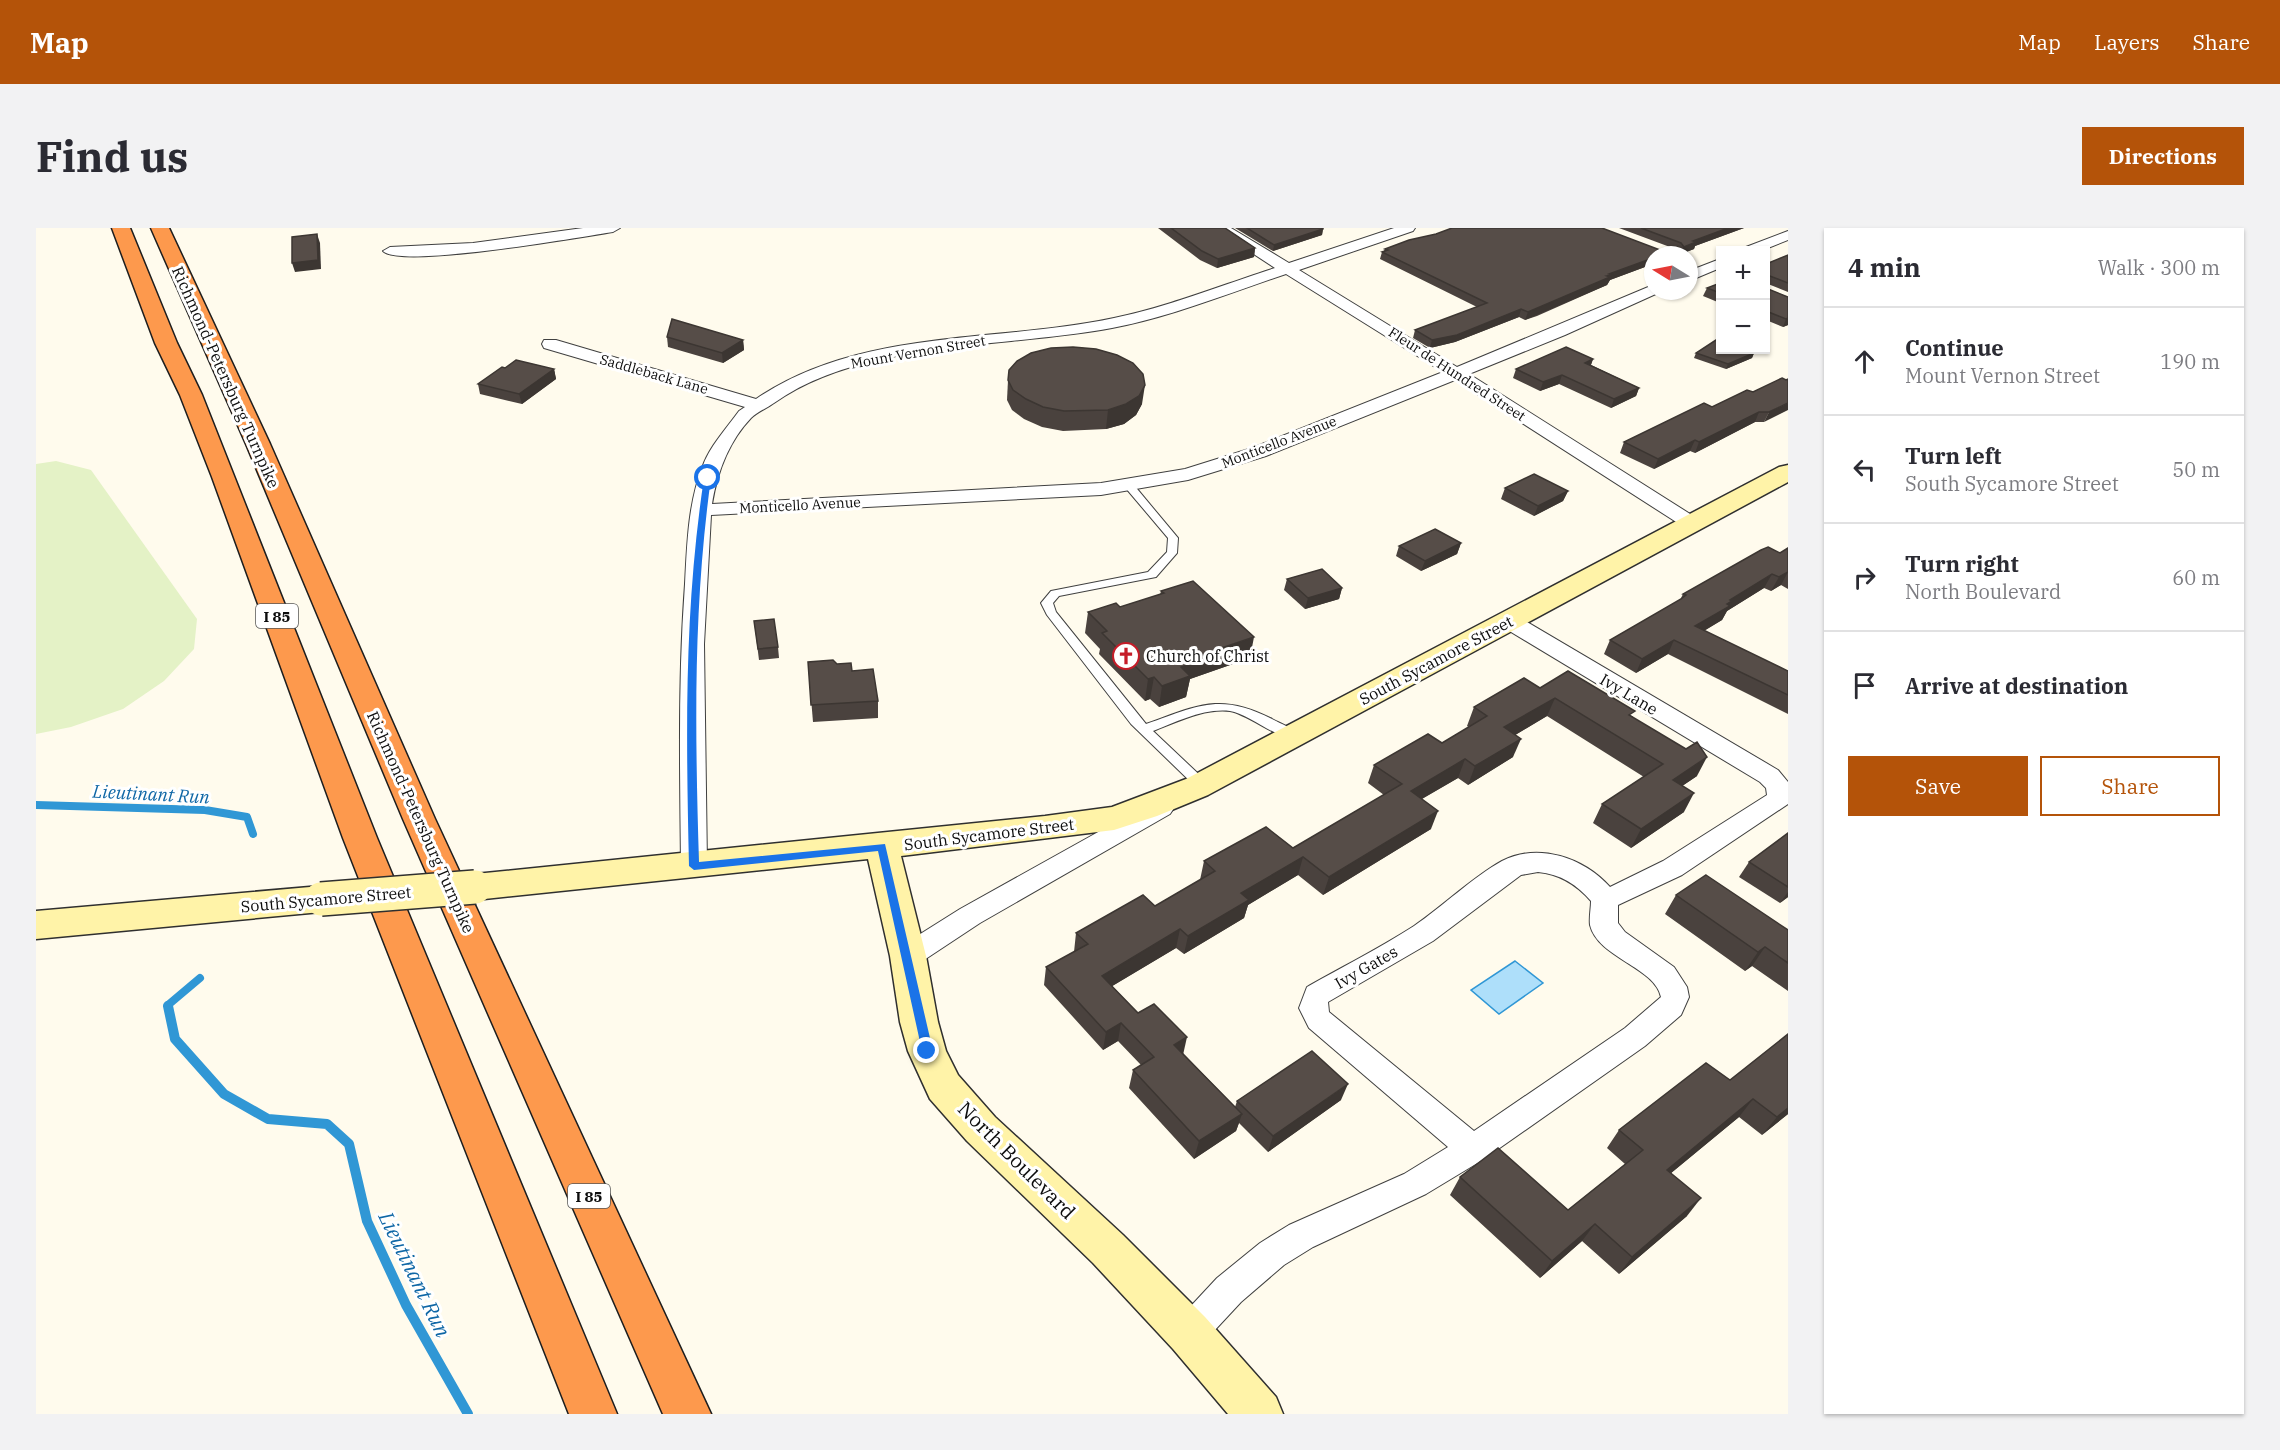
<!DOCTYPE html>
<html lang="en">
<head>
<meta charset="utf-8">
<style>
	body { margin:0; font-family:"IBM Plex Serif",serif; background:#f2f2f3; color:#2b2b33 }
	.controls { position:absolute; right:18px; top:18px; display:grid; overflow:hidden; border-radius:0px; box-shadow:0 2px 4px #0004 }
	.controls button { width:54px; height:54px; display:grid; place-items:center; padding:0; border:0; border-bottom:2px solid #e1e1e2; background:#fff; color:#2b2b33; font:30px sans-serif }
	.compass { position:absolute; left:1608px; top:18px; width:54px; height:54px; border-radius:50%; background:#fff; box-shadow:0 2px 4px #0004; rotate:280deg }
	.stop { position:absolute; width:18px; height:18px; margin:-14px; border:4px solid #1a73e8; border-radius:50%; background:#fff }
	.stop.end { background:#1a73e8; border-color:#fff; box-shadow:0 2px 6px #0008 }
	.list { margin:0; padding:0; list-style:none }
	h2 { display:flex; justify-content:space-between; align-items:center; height:78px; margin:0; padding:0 24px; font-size:26px }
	h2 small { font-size:20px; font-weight:400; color:#7c7c81 }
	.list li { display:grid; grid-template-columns:39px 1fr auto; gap:18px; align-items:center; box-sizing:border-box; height:108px; padding:0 24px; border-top:2px solid #e1e1e2 }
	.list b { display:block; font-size:22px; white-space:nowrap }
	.list p { margin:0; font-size:20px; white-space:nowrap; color:#7c7c81 }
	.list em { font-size:20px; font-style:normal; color:#7c7c81 }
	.actions { display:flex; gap:12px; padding:18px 24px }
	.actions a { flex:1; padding:14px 0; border:2px solid #b45309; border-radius:0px; text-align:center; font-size:21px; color:#b45309 }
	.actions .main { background:#b45309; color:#fff }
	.icon { flex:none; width:33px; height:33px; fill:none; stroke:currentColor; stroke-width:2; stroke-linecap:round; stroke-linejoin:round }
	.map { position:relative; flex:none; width:1752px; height:1186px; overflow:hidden; border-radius:0px }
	header { display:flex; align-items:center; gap:36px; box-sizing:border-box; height:84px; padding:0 30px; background:#b45309; color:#fff }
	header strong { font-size:28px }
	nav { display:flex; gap:33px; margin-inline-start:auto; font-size:21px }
	.intro { display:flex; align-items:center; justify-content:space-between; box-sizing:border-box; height:144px; padding:0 36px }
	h1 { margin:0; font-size:42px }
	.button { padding:15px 27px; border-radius:0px; background:#b45309; color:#fff; font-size:21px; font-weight:700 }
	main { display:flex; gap:36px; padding:0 36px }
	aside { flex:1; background:#fff; border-radius:0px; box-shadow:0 2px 4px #0004 }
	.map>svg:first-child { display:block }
	.pitch { fill:#e4f2c6 }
	.water { fill:#aedffa; stroke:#3097d5; stroke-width:1.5 }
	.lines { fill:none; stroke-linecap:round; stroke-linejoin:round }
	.stream-far1 { stroke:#3097d5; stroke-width:8 }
	.stream { stroke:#3097d5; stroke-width:10 }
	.lane-casing { stroke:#404040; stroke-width:2 }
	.street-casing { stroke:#404040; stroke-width:2 }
	.secondary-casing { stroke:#2f2f2f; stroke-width:3 }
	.highway-casing { stroke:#1e1e1e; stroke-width:3 }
	.lane { fill:#fff; fill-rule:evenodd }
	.street { fill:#fff; fill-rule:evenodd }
	.secondary { fill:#fff3a8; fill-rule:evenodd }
	.highway { fill:#fd994d; fill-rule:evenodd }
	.secondary-bridge-casing { stroke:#2f2f2f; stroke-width:36; stroke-linecap:butt }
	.secondary-bridge { stroke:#fff3a8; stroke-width:33 }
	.wall { fill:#4a423e }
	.shaded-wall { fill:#3c3632 }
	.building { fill:#564d48; stroke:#3c3632; stroke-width:1.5 }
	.route { fill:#1a73e8 }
	.labels { text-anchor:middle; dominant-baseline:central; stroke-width:6; stroke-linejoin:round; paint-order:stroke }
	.far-street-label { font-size:14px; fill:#0d0d0d; stroke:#fff }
	.shield { fill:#fff; stroke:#565656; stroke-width:1.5 }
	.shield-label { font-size:15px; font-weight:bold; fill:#0d0d0d }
	.street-label { font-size:16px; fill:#0d0d0d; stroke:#fff }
	.poi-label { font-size:16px; fill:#0d0d0d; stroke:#fff; text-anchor:start }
	.water-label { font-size:18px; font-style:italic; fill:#0f67a6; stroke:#fff }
	.near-street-label { font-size:20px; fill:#0d0d0d; stroke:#fff }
	.near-water-label { font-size:21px; font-style:italic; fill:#0f67a6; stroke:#fff }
</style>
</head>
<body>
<header>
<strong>Map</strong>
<nav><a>Map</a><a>Layers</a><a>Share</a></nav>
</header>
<div class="intro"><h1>Find us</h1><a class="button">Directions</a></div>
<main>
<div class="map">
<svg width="1752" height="1186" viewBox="0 0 1752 1186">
	<rect width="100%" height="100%" fill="#fffbed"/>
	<path class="pitch" d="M20 233 55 242 161 391 158 421 128 453 87 481 35 499 0 506V236Z"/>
	<path class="water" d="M1479 733 1507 755 1463 786 1435 762Z"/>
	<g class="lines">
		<g class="stream-far1">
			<path d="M0 577 169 582 211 589 217 606"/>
			<path d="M132 779V777L164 750"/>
		</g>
		<path class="stream" d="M132 778 139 811 188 866 232 891 291 896 313 916 331 993 370 1077 432 1186"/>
		<defs>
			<path id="lane" d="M1093 255 1097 256 1142 310 1141 325 1120 349 1023 368 1017 375 1020 384 1110 496C1161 478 1184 464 1236 491 1245 496 1258 500 1264 508L1262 511C1247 515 1213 486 1194 483 1167 480 1141 494 1117 503L1171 554 1173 557 1171 560H1161L1095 496 1011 387 1005 375 1015 363 1112 344 1131 324 1132 310 1088 258Z"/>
			<g id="street">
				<path d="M547 0H584L577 4C545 9 363 41 347 23L354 19 437 15Z"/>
				<path d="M1178 0H1195L1253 35 1358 0H1379L1377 3 1263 42 1421 139 1617 57V63H1624L1622 65 1529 107 1433 146 1662 291 1665 295 1662 299H1648L1419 152 1230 228 1152 252 1065 267 675 287 668 416 671 638 667 645 658 648 649 645 645 638C644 544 642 450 649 356 651 318 652 276 666 240 673 219 690 201 703 183L709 179 508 120 506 116 508 112H520L720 171C823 100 960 115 1078 90 1132 79 1186 57 1239 40ZM1250 46 1407 144 1216 220 1149 241 1065 255 676 276C681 245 693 213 715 190 721 184 731 180 738 175 826 112 971 120 1076 100 1135 89 1193 65 1250 46Z"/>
				<path d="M1752 3V12L1727 22H1708L1710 19Z"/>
				<path d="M1684 31V40L1653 53V43Z"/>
				<path d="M1473 386 1481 388 1742 542 1752 554V576L1646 647 1582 677V695L1589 704 1638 739 1651 759 1653 769 1645 787 1609 818 1448 931 1390 966 1277 1019 1248 1037 1205 1074 1165 1117 1153 1122 1141 1117 1135 1105 1141 1093 1181 1050 1224 1015 1253 997 1368 946 1412 919 1273 800 1263 780 1271 759C1306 739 1344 720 1378 698 1406 679 1437 649 1466 633 1503 614 1548 630 1574 659L1627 633 1731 567 1730 560 1724 554 1465 398 1462 393 1465 388ZM1502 644C1525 646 1541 657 1555 673 1555 680 1553 690 1554 697 1562 730 1619 739 1625 769L1589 800 1438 903 1293 784 1292 774 1397 713 1485 647Z"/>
				<path d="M1125 571 1134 574 1138 580 1134 586 944 695 882 736 872 739 862 736 858 728 862 720 924 681 1116 574Z"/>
			</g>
			<g id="secondary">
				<path d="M1752 237V254L1172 567 1121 588 1078 602 865 628 890 728 902 794 910 823 922 847 959 889 1087 1007 1169 1089 1240 1169 1247 1186H1192L1137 1121 1057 1035 931 913 894 871 872 823 864 794 854 728 832 631 439 672 427 668 422 659 427 650 439 646 1009 588 1076 579 1150 551 1743 239Z"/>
				<path d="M285 658 297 662 302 671 297 680 285 684 0 711V683Z"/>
			</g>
			<g id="highway">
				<path d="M76 0H94L141 115 166 167 341 610 581 1186H533L307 610 176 249 144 167 119 115Z"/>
				<path d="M115 0H133L234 216 399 591 675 1186H627L367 591 210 216Z"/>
			</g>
		</defs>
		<use href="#lane" class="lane-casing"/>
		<use href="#street" class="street-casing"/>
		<use href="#secondary" class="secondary-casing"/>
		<use href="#highway" class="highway-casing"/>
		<use href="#lane" class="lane"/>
		<use href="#street" class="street"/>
		<use href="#secondary" class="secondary"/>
		<use href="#highway" class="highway"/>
		<defs>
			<path id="secondary-bridge" d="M285 671 439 659"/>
		</defs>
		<use href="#secondary-bridge" class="secondary-bridge-casing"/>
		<use href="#secondary-bridge" class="secondary-bridge"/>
	</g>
	<g class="wall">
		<path d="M1122 0H1189L1219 20 1218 29 1181 40 1164 32Z"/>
		<path d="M1199 0H1287L1286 7 1237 23Z"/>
		<path d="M1583 0H1708L1659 18 1658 21 1645 26 1642 22Z"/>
		<path d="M1400 6 1617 27V36L1574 52 1571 57 1501 88 1489 92 1483 89 1419 114 1394 120 1377 110 1379 102 1441 79 1344 31 1346 24 1348 23 1349 21Z"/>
		<path d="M1752 27V64L1732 56V61L1752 69V97L1747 99 1730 92V36Z"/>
		<path d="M1684 55V75L1667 68 1671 60Z"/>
		<path d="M631 109 707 112 708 122 687 135 632 119Z"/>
		<path d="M1660 125H1718L1716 130 1690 141 1658 130Z"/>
		<path d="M1557 131 1555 137 1603 160 1600 168 1575 180 1523 156 1504 163 1477 150 1480 141Z"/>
		<path d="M469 140 518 141 520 151 486 176 444 166 442 156Z"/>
		<path d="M972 152 1106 176 1100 187 1088 196 1070 201 1027 203 1006 199 988 191 976 182 971 172Z"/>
		<path d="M1750 152 1728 194H1719L1659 225 1654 223 1618 241 1584 225 1588 214 1676 179Z"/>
		<path d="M1469 260 1532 263 1527 273 1498 288 1465 271Z"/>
		<path d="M1425 315 1421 326 1385 343 1360 328 1363 318Z"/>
		<path d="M1752 320V361L1745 357 1735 363 1728 360 1691 383 1686 392 1668 403 1752 443V486L1632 426 1600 445 1568 426 1574 412 1644 372 1647 366 1744 325Z"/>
		<path d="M1251 351 1306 360 1303 371 1269 381 1248 362Z"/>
		<path d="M1125 363 1214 430 1154 451 1150 469 1123 479 1114 471 1109 473 1063 426 1064 421 1049 405 1052 384 1084 379 1124 367Z"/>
		<path d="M718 393 742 419 743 430 723 432Z"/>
		<path d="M772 434 801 436 816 443 842 473V490L777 494Z"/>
		<path d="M1504 460 1596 488 1661 548 1646 558 1648 584 1595 620 1557 595 1566 576 1608 549 1511 488 1479 507 1477 529 1432 557 1422 550 1386 571 1395 601 1287 667 1262 647 1212 677 1208 690 1148 726 1140 720 1076 758 1102 785 1147 825 1199 879 1201 873 1305 872 1232 924 1203 895 1200 903 1158 931 1093 860 1097 842 1105 837 1082 813 1067 822 1008 757 1010 739 1038 724 1040 705 1119 678 1164 652 1168 633 1257 620 1348 567 1332 555 1338 537 1406 515 1433 499 1431 498 1438 479Z"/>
		<path d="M1752 605V669L1744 675 1703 649 1713 634Z"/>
		<path d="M1640 667 1752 702V763L1716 738 1709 743 1629 686Z"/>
		<path d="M1694 852 1752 886 1726 907 1703 889 1635 945 1651 988 1583 1046 1546 1013 1504 1050 1414 967 1424 949 1532 982 1589 936 1571 920 1583 902Z"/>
	</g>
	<g class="shaded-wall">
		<path d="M1692 0H1708L1659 18 1658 21 1645 26 1648 19 1657 13Z"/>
		<path d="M1287 1 1286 7 1237 23 1238 17Z"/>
		<path d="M281 6 284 15 285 41 259 44 256 35Z"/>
		<path d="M1219 20 1218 29 1181 40 1182 31Z"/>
		<path d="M1638 22 1636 27H1624Z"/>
		<path d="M1617 30V36L1574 52 1571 57 1489 92 1492 84 1573 46Z"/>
		<path d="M1485 81 1483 89 1419 114 1394 120 1396 112Z"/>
		<path d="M1752 90V97L1747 99 1750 91Z"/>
		<path d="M707 112 708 122 687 135 686 125Z"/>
		<path d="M1718 125 1716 130 1690 141 1692 136Z"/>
		<path d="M1557 131 1554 139 1549 135Z"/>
		<path d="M518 141 520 151 486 176 483 166Z"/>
		<path d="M1526 147 1523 156 1504 163 1507 154Z"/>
		<path d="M1109 157 1106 176 1100 187 1088 196 1070 201 1072 182Z"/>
		<path d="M1603 160 1600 168 1575 180 1578 171Z"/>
		<path d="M1752 175V182L1728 194 1733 184Z"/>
		<path d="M1723 184 1719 194 1659 225 1663 214Z"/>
		<path d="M1659 212 1654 223 1618 241 1622 231Z"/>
		<path d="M1532 263 1527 273 1498 288 1502 278Z"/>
		<path d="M1425 315 1421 326 1385 343 1389 333Z"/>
		<path d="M1752 344 1745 357 1735 363 1743 349Z"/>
		<path d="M1736 346 1728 360 1691 383 1686 392 1652 412 1659 398 1694 372Z"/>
		<path d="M1306 360 1303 371 1269 381 1272 370Z"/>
		<path d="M1218 409 1214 430 1154 451 1150 469 1123 479 1126 458 1147 433Z"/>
		<path d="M1638 412 1632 426 1600 445 1606 431Z"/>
		<path d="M1118 449 1114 471 1109 473 1112 451Z"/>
		<path d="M1519 470 1511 488 1461 518 1468 499Z"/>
		<path d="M1485 511 1477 529 1432 557 1439 538Z"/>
		<path d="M1671 529 1661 548 1627 571 1637 552Z"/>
		<path d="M1429 531 1422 550 1368 581 1375 563Z"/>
		<path d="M1658 565 1648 584 1595 620 1605 601Z"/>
		<path d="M1402 583 1395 601 1287 667 1293 649Z"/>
		<path d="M1267 629 1262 647 1212 677 1208 690 1148 726 1152 708 1205 665Z"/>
		<path d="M1752 664V669L1744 675Z"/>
		<path d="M1144 701 1140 720 1063 766 1066 748Z"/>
		<path d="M1729 719 1716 738 1709 743 1722 724Z"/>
		<path d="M1085 795 1082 813 1067 822 1070 804Z"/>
		<path d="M1151 809 1147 827 1138 817Z"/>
		<path d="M1312 856 1305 872 1232 924 1237 908Z"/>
		<path d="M1717 871 1703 889 1617 960 1631 942Z"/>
		<path d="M1752 880V886L1726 907 1741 889Z"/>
		<path d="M1206 886 1200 903 1158 931 1163 913Z"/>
		<path d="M1665 970 1651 988 1583 1046 1596 1029Z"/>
		<path d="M1559 996 1546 1013 1504 1050 1516 1033Z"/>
	</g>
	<g class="building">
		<path d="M1135 0H1189L1219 20 1182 31 1166 23Z"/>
		<path d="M1211 0H1287V1L1238 17Z"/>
		<path d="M1416 0H1566L1624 22H1638L1624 27H1617V30L1573 46 1576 47 1571 48 1574 49 1492 84 1485 81 1421 107 1396 112 1379 102 1451 75 1346 24 1352 22 1349 21 1373 12 1400 6Z"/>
		<path d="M1605 0H1692L1657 13 1660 14 1648 19 1645 15Z"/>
		<path d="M281 6 282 32 256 35V9Z"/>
		<path d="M1752 27V55L1734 48 1731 50 1732 61 1752 69V90L1750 91 1730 83V36Z"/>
		<path d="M1684 55V65L1671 60Z"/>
		<path d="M636 91 707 112 686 125 631 109Z"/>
		<path d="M1683 110 1684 111V122H1711L1718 125 1692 136 1660 125Z"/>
		<path d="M1037 119 1060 121 1081 127 1097 135 1107 146 1109 157 1103 168 1090 176 1072 182 1028 183 1007 179 990 171 977 162 972 152 973 142 981 133 995 125 1015 120Z"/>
		<path d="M1530 119 1557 131 1549 135 1603 160 1578 171 1526 147 1507 154 1480 141Z"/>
		<path d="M480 132 518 141 483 166 442 156 466 139 469 140Z"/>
		<path d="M1746 150 1750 152 1752 151V175L1733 184H1723L1663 214 1659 212 1622 231 1588 214 1668 175 1676 179 1711 162 1717 164Z"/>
		<path d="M1498 246 1532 263 1502 278 1469 260Z"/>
		<path d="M1399 301 1425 315 1389 333 1363 318Z"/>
		<path d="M1732 319 1744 325 1752 320V344L1743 349 1736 346 1694 372 1696 373 1691 376 1694 378 1659 398 1752 443V467L1638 412 1606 431 1574 412 1645 371 1650 367 1647 366 1725 322Z"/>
		<path d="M1286 341 1306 360 1272 370 1251 351Z"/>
		<path d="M1157 353 1218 409 1147 433 1151 437 1145 439 1154 448 1126 458 1118 449 1112 451 1066 405 1071 403 1052 384 1080 375 1084 379 1128 365 1125 363Z"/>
		<path d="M738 391 742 419 722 421 718 393Z"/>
		<path d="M797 432 801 436 815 435 816 443 837 441 842 473 775 477 772 434Z"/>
		<path d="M1532 443 1599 483 1593 487 1650 521 1661 514 1671 529 1637 552 1658 565 1605 601 1566 576 1627 536 1519 470 1468 499 1485 511 1439 538 1429 531 1375 563 1402 583 1293 649 1267 629 1205 665 1213 672 1152 708 1144 701 1066 748 1102 785 1118 776 1151 809 1138 817 1206 886 1163 913 1097 842 1118 829 1085 795 1070 804 1010 739 1052 716 1040 705 1107 667 1119 678 1179 643 1168 633 1230 599 1257 620 1366 556 1338 537 1392 506 1406 515 1451 488 1438 479 1488 450 1504 460Z"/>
		<path d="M1752 605V659L1713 634Z"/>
		<path d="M1670 647 1752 702V735L1729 719 1722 724 1640 667Z"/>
		<path d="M1752 806V880L1741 889 1717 871 1631 942 1665 970 1596 1029 1559 996 1516 1033 1424 949 1462 920 1532 982 1607 922 1583 902 1670 835 1694 852Z"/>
		<path d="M1276 823 1312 856 1237 908 1201 873Z"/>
	</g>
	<path class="route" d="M672 247 675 250C657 380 659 503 663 634L849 616 897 823 895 826 891 828 886 823 842 623 658 642 653 638C650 505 648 382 668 250Z"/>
	<defs>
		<symbol id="church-ring" viewBox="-11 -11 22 22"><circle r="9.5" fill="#fff" stroke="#c51c28" stroke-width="1.5"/><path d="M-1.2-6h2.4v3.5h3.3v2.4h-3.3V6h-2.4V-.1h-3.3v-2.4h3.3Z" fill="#c51c28"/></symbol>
	</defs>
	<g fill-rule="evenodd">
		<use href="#church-ring" x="1075" y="413" width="30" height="30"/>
	</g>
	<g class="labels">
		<g class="far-street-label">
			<text transform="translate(882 124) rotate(-10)">Mount Vernon Street</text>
			<text transform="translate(618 146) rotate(16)">Saddleback Lane</text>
			<text transform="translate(1421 146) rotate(33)">Fleur de Hundred Street</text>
			<text transform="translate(1243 214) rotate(-21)">Monticello Avenue</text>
			<text transform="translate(764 277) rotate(-3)">Monticello Avenue</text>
		</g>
		<g class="shield">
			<rect x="220" y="376" width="42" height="24" rx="4.5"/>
			<rect x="532" y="956" width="42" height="24" rx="4.5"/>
		</g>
		<g class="shield-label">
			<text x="241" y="388">I 85</text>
			<text x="553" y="968">I 85</text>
		</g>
		<g class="street-label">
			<text transform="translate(190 149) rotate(66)">Richmond-Petersburg Turnpike</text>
			<text transform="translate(1400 432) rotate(-28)">South Sycamore Street</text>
			<text transform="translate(1593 466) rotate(31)">Ivy Lane</text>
			<text transform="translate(385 594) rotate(66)">Richmond-Petersburg Turnpike</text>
			<text transform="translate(953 606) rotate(-7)">South Sycamore Street</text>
			<text transform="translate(290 671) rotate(-5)">South Sycamore Street</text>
			<text transform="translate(1330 739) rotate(-30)">Ivy Gates</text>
		</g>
		<g class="poi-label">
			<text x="1110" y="428">Church of Christ</text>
		</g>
		<g class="water-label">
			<text transform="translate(115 566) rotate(3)">Lieutinant Run</text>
		</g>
		<g class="near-street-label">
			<text transform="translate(981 932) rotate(45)">North Boulevard</text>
		</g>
		<g class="near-water-label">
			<text transform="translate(379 1046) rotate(64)">Lieutinant Run</text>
		</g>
	</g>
</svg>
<div class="controls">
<button>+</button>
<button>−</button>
</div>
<svg class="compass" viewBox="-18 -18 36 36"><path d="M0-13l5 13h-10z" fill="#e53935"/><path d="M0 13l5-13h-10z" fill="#7c7c81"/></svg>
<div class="stop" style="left:672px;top:250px"></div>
<div class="stop end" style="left:891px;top:823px"></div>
</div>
<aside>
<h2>4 min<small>Walk · 300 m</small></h2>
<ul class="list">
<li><svg class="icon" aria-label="ahead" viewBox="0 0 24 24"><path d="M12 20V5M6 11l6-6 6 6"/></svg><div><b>Continue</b><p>Mount Vernon Street</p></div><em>190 m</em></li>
<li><svg class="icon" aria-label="left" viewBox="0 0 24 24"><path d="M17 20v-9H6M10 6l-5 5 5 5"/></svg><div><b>Turn left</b><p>South Sycamore Street</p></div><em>50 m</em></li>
<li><svg class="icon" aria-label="right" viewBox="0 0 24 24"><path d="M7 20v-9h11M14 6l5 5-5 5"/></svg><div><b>Turn right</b><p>North Boulevard</p></div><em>60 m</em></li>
<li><svg class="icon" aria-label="arrive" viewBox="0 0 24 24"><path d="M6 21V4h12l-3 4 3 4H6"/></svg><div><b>Arrive at destination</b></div></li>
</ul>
<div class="actions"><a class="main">Save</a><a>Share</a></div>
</aside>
</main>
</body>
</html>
